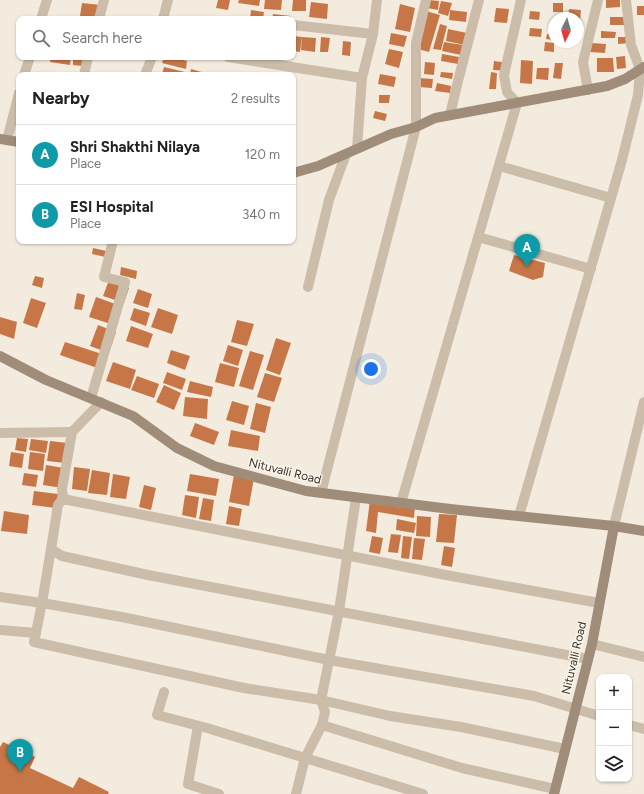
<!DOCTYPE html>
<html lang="en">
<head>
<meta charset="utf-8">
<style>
	body { margin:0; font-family:Figtree,sans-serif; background:#f6f6f6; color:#222 }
	.controls { position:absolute; right:12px; bottom:12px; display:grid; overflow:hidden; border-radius:8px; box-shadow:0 1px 3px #0004 }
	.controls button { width:36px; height:36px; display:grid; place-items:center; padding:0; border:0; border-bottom:1px solid #e0e0e0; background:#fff; color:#222; font:20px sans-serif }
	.compass { position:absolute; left:548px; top:12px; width:36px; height:36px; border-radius:50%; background:#fff; box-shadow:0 1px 3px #0004; rotate:185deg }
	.you { position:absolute; left:371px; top:369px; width:14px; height:14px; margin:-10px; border:3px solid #fff; border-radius:50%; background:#1a73e8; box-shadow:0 0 0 6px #1a73e833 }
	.badge { display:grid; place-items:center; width:26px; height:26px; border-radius:50%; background:#1a73e8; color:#fff; font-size:13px; font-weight:700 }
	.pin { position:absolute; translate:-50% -33px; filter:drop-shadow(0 1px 2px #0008) }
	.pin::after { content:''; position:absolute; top:21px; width:14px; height:12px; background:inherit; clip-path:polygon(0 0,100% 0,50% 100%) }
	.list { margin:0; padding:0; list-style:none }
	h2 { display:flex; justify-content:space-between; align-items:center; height:52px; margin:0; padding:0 16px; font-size:17px }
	h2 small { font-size:13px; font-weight:400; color:#767676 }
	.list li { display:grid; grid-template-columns:26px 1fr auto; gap:12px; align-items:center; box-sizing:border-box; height:60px; padding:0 16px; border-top:1px solid #e0e0e0 }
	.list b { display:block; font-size:15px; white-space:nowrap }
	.list p { margin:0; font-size:13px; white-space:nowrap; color:#767676 }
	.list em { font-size:13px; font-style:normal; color:#767676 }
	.icon { flex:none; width:22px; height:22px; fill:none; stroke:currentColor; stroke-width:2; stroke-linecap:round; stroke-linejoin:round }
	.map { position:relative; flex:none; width:644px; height:794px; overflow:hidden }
	.search { position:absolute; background:#fff; box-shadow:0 1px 3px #0004; left:16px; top:16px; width:280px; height:44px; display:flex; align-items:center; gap:10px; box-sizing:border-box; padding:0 14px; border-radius:8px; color:#767676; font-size:15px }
	.panel { position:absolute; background:#fff; box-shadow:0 1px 3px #0004; left:16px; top:72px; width:280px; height:172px; border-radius:8px }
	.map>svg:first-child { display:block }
	.building { fill:#c77747 }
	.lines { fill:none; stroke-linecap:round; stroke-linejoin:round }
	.street { stroke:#cbbda9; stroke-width:10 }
	.secondary { stroke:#9f8d7a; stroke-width:10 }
	.labels { text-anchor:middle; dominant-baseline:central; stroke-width:3; stroke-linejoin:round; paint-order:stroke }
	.street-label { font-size:12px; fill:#383029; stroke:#faf5ea }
</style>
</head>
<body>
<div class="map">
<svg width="644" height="794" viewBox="0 0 644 794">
	<rect width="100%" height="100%" fill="#f3ecde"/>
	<g class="building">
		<path d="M218 0H230L228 10 216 8Z"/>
		<path d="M239 0H260L259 6 238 3Z"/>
		<path d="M265 0H282L281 10 264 9Z"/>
		<path d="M293 0H306V11H292Z"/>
		<path d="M429 0 439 1 438 10 427 8Z"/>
		<path d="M606 0H620V7L606 8Z"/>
		<path d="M441 1 452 3 448 16 438 13Z"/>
		<path d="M311 2 328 4 327 19 309 17Z"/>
		<path d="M82 3 101 5 100 18 80 16Z"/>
		<rect x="553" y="3" width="10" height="9"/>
		<path d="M400 4 415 8 410 32 395 29Z"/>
		<rect x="637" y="6" width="7" height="9"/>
		<path d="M496 8 509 9 507 23 494 22Z"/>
		<path d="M569 9 581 10 580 21H578V18H568Z"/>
		<path d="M251 10 264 12 263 19H250Z"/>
		<path d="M450 10 467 12 466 22 449 20Z"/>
		<path d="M426 11 440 15 429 52 418 49Z"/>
		<path d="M530 11 540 12 539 20 529 19Z"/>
		<path d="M273 14 291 16 290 19H272Z"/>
		<rect x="610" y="17" width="19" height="8"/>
		<path d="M440 24 447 26 441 50 433 49Z"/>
		<path d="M530 28 542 29 541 37 529 36Z"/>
		<path d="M448 29 467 33 465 45 446 41Z"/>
		<path d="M601 31 616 32 615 38H601Z"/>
		<path d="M391 33 407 36 404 47 389 44Z"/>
		<path d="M547 34H553V40L546 39Z"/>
		<path d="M294 36 302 37 300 52 293 51Z"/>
		<path d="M302 37 316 38 315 52 301 50Z"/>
		<path d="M321 37 330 38 328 52H320Z"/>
		<path d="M618 37H630V43L618 44Z"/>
		<path d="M343 41 351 42 350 56 342 55Z"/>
		<path d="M444 42 463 45 461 55 442 51Z"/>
		<path d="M545 42 554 43V52L544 51Z"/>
		<path d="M591 43 606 44 605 53 590 52Z"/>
		<path d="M389 49 403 52 399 68 385 64Z"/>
		<path d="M442 54 459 57 458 64 441 61Z"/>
		<path d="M625 56 626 68 617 69 616 57Z"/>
		<path d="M51 57H71L70 65 50 62Z"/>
		<path d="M73 57H83V66L73 65Z"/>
		<path d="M164 57H170L187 61 186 69 162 63Z"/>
		<path d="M597 58H613L614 72H597Z"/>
		<path d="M521 60 533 61 532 84 520 83Z"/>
		<path d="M494 61 509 63 508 71 493 70Z"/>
		<path d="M425 62 435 63 434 75 424 74Z"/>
		<path d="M555 63H563L561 79 553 78Z"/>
		<path d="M164 67 185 72V75H168L162 74Z"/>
		<path d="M537 68H549L548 80 536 79Z"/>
		<path d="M191 69 205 73V75H190Z"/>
		<path d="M441 72 453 73 452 79 440 77Z"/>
		<path d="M491 72 497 73 496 89H489Z"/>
		<path d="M380 74 396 77 394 87 378 84Z"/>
		<path d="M419 78 433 79 432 88 419 87Z"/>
		<path d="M437 83 451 86 450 93 435 91Z"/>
		<path d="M379 95H390L389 103H379Z"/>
		<path d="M375 111 387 114 385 121 373 118Z"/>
		<path d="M93 248 111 252 110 258 92 254Z"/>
		<path d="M514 255 545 263 543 277 533 280 509 271Z"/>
		<path d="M121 267 137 271 136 279 120 275Z"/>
		<path d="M35 276 44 278 42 288 32 285Z"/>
		<path d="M109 280 129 288 124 303 103 296Z"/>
		<path d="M138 289 152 294 148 308 133 303Z"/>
		<path d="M77 293 85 295 82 310 74 309Z"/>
		<path d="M96 297 121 306 114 325 89 317Z"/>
		<path d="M31 298 46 303 37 328 23 323Z"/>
		<path d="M134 308 150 313 146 326 130 320Z"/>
		<path d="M158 308 178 315 172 334 151 327Z"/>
		<path d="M0 317 17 322 14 339 0 334Z"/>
		<path d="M237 320 254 324 247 346 231 342Z"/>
		<path d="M98 325 116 332 109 353 90 346Z"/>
		<path d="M131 326 153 334 148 348 126 341Z"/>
		<path d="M276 338 291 343 280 375 266 370Z"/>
		<path d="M65 342 108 356 103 370 60 355Z"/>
		<path d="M228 345 243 350 238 366 223 361Z"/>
		<path d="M171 350 190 356 185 370 167 363Z"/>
		<path d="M250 351 264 355 253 390 239 386Z"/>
		<path d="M113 362 136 370 130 389 106 381Z"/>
		<path d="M220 363 239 368 234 387 215 382Z"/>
		<path d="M167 372 186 379 182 390 163 383Z"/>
		<path d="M265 373 282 378 274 402 257 397Z"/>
		<path d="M137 376 159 384 154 398 131 390Z"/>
		<path d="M190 381 213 387 211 397 187 392Z"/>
		<path d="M164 385 181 393 174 410 156 402Z"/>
		<path d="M185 397 208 399 207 419 183 416Z"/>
		<path d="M232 401 249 406 244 425 226 420Z"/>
		<path d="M256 403 271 407 265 433 250 429Z"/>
		<path d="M195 423 219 432 214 445 190 436Z"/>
		<path d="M231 430 260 436 258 451 228 446Z"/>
		<path d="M17 438 28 439 26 452 15 450Z"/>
		<path d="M31 439 48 441 46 453 29 450Z"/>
		<path d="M50 441 68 443 65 463 47 461Z"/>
		<path d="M11 452 24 454 22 468 9 466Z"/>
		<path d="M30 452 45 454 43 471 28 469Z"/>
		<path d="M46 465 64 468 62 488 43 485Z"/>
		<path d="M74 467 90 469 87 491 72 489Z"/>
		<path d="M92 470 110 473 107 495 88 493Z"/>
		<path d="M24 473 38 475 36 487 22 485Z"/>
		<path d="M113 474 130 477 126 499 110 497Z"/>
		<path d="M190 474 219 479 216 496 187 491Z"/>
		<path d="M234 475 254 478 249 506 229 502Z"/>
		<path d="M144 485 156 488 151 510 139 507Z"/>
		<path d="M34 491 58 494 56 508 32 505Z"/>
		<path d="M185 495 199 497 196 518 182 515Z"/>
		<path d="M203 498 214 500 211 521 199 519Z"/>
		<path d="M370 500 415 506 414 518 378 512 376 533 366 531Z"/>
		<path d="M229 506 242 509 239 526 226 524Z"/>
		<path d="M4 511 29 515 27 534 1 531Z"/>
		<path d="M439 514 457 515 454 543 436 542Z"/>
		<path d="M417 516 431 517 430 537 416 536Z"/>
		<path d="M397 519 416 523 414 533 396 530Z"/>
		<path d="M391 534 401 535 398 553 388 552Z"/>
		<path d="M372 536 383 538 380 554 369 552Z"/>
		<path d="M403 536 412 537 409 559 401 558Z"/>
		<path d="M414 538 425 539 422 560 412 559Z"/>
		<path d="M444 546 455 548 452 567 441 565Z"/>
		<path d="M3 742 35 757 30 768 73 788 79 777 109 792 108 794H0V747Z"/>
	</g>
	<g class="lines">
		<g class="street">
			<path d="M41 19 47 0"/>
			<path d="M99 19 104 0"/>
			<path d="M163 19 168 0"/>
			<path d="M293 25 373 34"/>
			<path d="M228 57 362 78"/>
			<path d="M24 75 30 57"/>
			<path d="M84 75 88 57"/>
			<path d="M145 75 152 57"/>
			<path d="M588 90 583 62 598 0"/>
			<path d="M450 115 458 81 479 0"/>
			<path d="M7 140 19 93"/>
			<path d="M357 148 362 78 373 34 377 0"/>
			<path d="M499 166 611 198"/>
			<path d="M478 237 591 269"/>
			<path d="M308 287 329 200 346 154"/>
			<path d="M91 398 125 282 104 277 113 241"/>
			<path d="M0 433 72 432"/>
			<path d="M321 493 416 127V43L426 0"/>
			<path d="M356 498 339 611 321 700 325 712 322 725 462 768 555 789"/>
			<path d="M63 499 62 489 72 432 101 402"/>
			<path d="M401 503 517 103 507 92 504 75 521 0"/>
			<path d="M519 516 622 160 638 95 640 69 631 45 626 0"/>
			<path d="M614 526 644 402"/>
			<path d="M51 549 42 603 122 617 329 660 534 696 599 716"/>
			<path d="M0 597 42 603 34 642 244 688 321 700 390 716 461 727 565 749"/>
			<path d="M0 630 36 633"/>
			<path d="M592 644 644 657"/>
			<path d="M588 659 148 575 62 556 51 549 58 505 63 499 446 575 599 603"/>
			<path d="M164 692 157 715 207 728 423 794"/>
			<path d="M629 725 644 729"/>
			<path d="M198 726 188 784 219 794"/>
			<path d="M296 794 305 758 322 725"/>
		</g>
		<g class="secondary">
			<path d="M0 139 19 142"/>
			<path d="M293 173 318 166 391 134 416 127 435 118 607 86 625 79 644 67"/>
			<path d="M0 356 46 380 133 416 177 448 214 466 306 491 450 509 614 526 644 531"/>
			<path d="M554 794 592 644 614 526"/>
		</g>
	</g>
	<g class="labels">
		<g class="street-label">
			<text transform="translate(285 471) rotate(14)">Nituvalli Road</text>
			<text transform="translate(574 658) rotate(-77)">Nituvalli Road</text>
		</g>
	</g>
</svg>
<div class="controls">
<button>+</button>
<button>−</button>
<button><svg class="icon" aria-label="layers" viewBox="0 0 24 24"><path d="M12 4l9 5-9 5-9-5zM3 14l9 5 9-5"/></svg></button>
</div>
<svg class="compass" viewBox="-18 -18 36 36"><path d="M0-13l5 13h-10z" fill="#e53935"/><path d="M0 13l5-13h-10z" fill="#767676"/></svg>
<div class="you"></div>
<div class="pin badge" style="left:527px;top:267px;background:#0f9aa8">A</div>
<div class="pin badge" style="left:20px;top:772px;background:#0f9aa8">B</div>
<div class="search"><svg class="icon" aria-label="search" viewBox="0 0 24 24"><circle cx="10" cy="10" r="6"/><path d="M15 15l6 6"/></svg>Search here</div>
<section class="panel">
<h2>Nearby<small>2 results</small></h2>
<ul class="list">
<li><span class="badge" style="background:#0f9aa8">A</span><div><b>Shri Shakthi Nilaya</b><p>Place</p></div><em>120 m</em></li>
<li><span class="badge" style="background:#0f9aa8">B</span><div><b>ESI Hospital</b><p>Place</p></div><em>340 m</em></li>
</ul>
</section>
</div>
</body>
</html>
